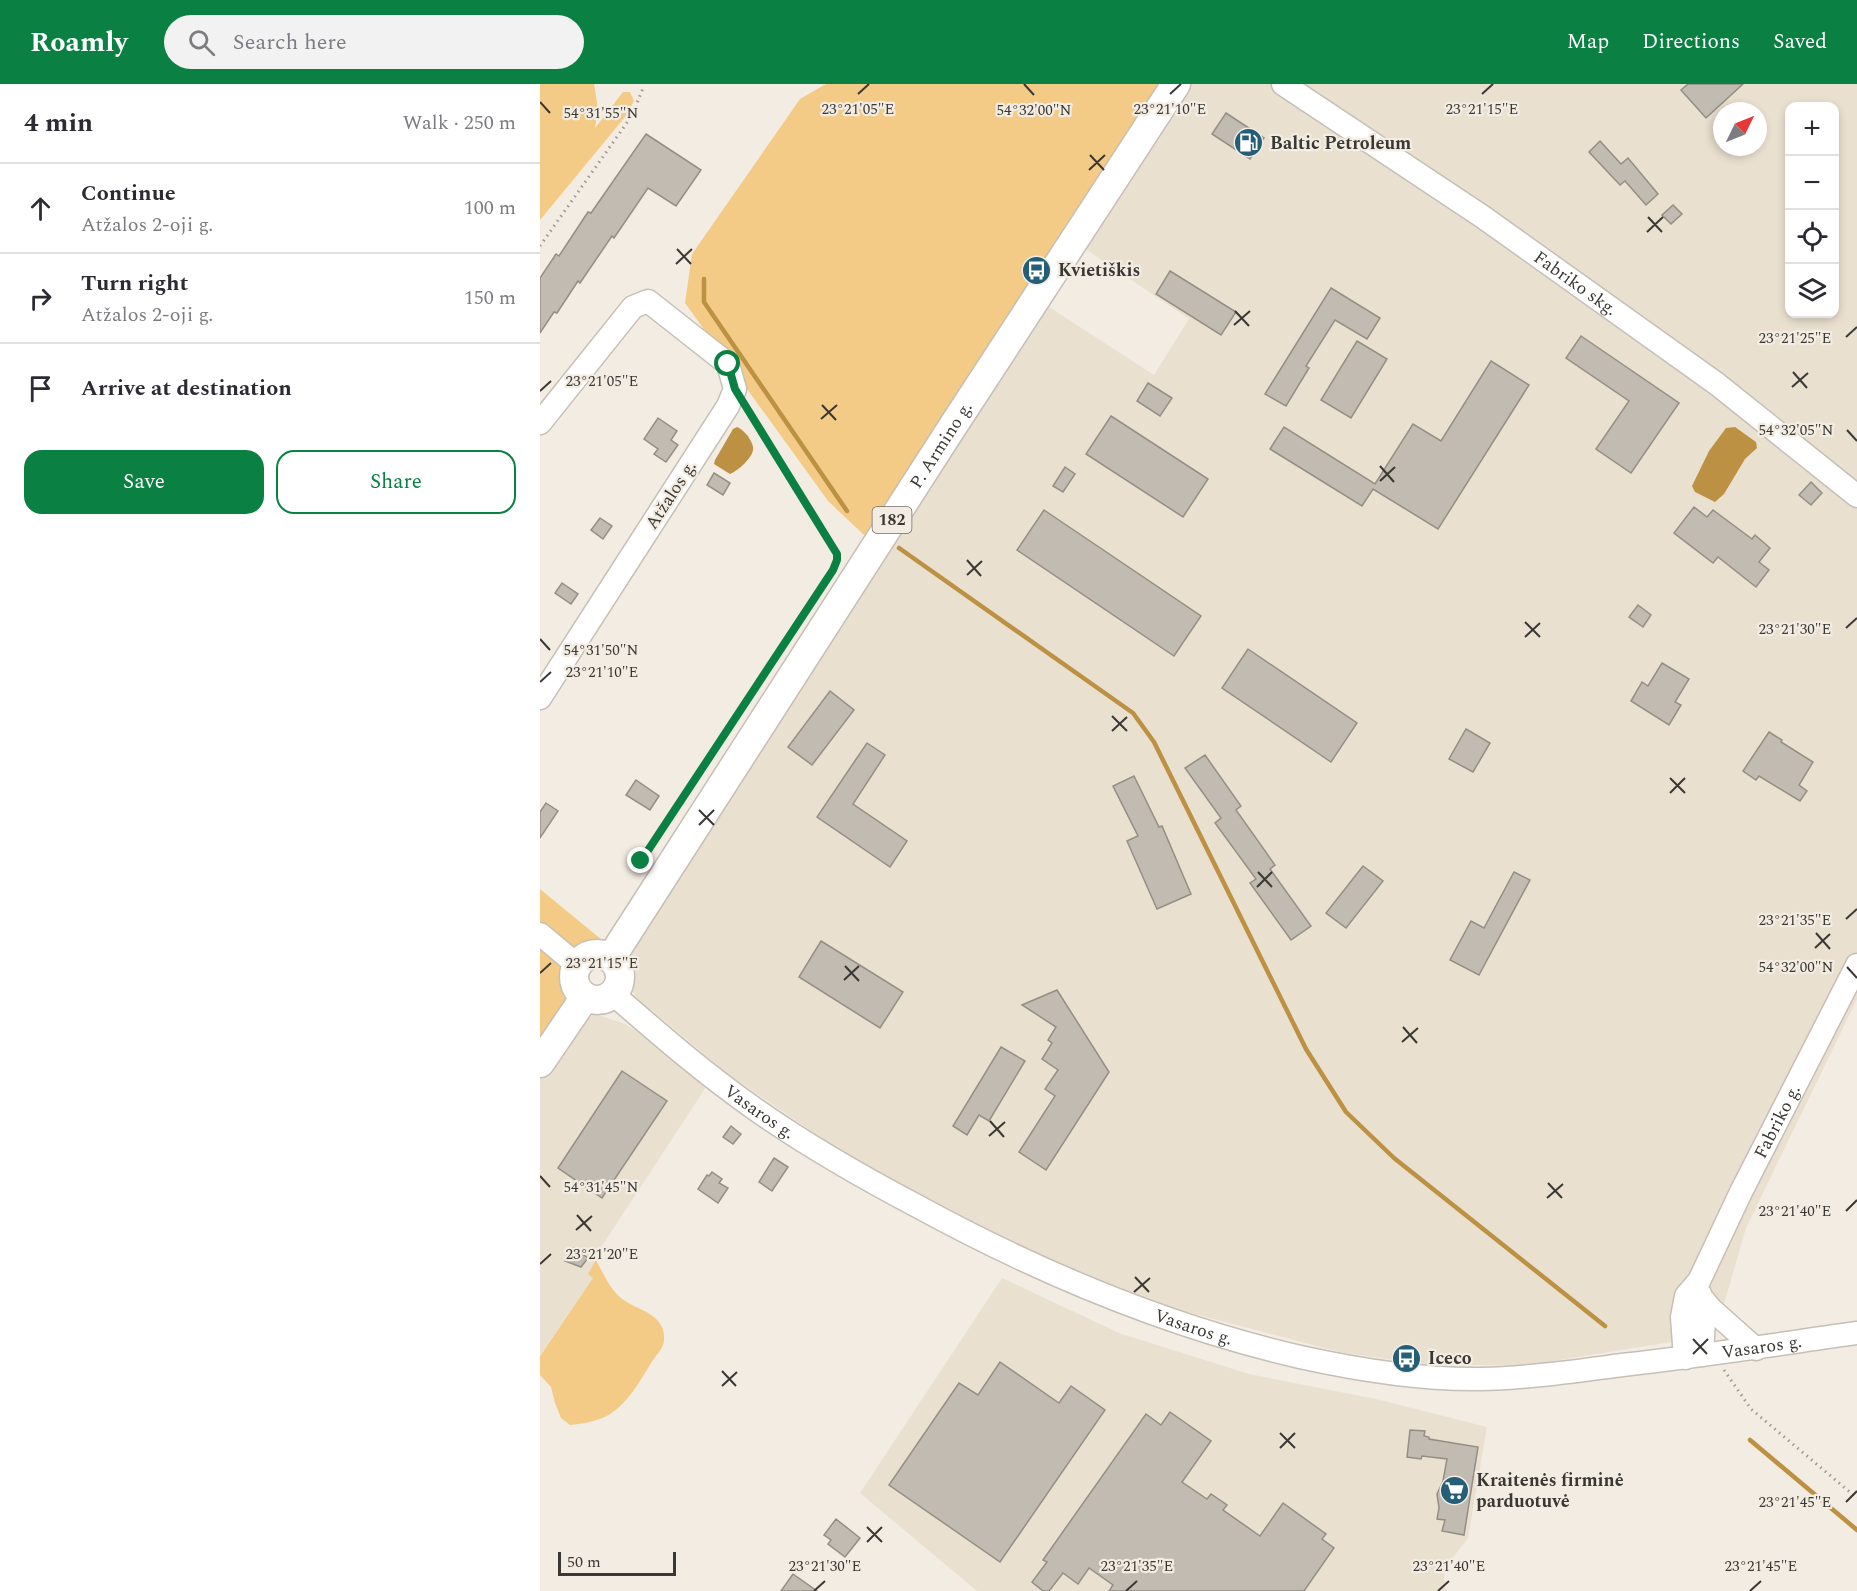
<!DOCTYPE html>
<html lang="en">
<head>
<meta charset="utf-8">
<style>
	body { margin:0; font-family:Spectral,serif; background:#f2f2f3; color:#2b2b33 }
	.controls { position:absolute; right:18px; top:18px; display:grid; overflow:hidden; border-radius:12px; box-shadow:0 3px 9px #0003 }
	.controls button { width:54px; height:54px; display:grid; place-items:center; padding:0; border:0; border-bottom:2px solid #e1e1e2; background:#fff; color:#2b2b33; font:30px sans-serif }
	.compass { position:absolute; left:1173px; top:18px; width:54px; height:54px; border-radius:50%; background:#fff; box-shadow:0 3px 9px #0003; rotate:47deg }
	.scale { position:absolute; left:18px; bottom:15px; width:118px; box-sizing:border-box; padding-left:6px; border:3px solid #3a3834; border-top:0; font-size:16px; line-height:21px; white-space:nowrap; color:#3a3834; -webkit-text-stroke:4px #f3ece2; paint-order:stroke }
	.stop { position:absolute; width:18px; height:18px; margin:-14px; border:4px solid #0b8043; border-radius:50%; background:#fff }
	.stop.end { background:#0b8043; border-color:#fff; box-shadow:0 2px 6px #0008 }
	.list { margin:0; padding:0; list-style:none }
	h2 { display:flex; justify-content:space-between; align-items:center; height:78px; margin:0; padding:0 24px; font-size:26px }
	h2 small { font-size:20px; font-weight:400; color:#7c7c81 }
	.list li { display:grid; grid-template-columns:39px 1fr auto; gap:18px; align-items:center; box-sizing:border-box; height:90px; padding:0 24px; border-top:2px solid #e1e1e2 }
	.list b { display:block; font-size:22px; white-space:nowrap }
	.list p { margin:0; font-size:20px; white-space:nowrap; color:#7c7c81 }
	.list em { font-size:20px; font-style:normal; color:#7c7c81 }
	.actions { display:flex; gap:12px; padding:18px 24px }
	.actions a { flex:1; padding:14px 0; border:2px solid #0b8043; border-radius:18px; text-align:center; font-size:21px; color:#0b8043 }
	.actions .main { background:#0b8043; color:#fff }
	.icon { flex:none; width:33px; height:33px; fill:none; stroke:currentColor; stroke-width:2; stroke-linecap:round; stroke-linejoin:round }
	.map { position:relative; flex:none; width:1317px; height:1507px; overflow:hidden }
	header { display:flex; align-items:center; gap:36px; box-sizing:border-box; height:84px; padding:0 30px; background:#0b8043; color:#fff }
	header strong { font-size:28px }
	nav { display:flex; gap:33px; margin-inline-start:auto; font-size:21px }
	.search { width:420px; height:54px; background:#f2f2f3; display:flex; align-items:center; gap:15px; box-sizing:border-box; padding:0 21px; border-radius:33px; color:#7c7c81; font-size:22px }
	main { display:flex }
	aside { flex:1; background:#fff }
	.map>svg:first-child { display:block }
	.built { fill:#eae0d0; fill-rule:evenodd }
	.green { fill:#f4cb86 }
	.water { fill:#bc9143 }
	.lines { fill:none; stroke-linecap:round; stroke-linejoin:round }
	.stream { stroke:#bc9143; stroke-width:4.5 }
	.building { fill:#c1bbb1; stroke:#948e85; stroke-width:1.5 }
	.minor-casing { stroke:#c5bfb6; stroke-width:25 }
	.major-casing { stroke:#c5bfb6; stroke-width:31 }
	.path { stroke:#9e9992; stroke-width:3; stroke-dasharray:1.5 4.5; stroke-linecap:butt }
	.minor { stroke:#fff; stroke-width:22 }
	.major { stroke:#fff; stroke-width:28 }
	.route { stroke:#0b8043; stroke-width:8 }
	.ticks { fill:none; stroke:#3a3834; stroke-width:2 }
	.labels { text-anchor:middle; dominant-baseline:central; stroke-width:4.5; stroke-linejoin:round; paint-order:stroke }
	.shield { fill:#f3ece2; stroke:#726e68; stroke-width:1.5 }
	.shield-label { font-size:16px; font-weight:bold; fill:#3a3834 }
	.poi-label { font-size:18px; font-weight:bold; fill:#3a3834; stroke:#f3ece2; text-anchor:start }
	.street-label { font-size:18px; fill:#3a3834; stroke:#f3ece2 }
	.ticks-label { font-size:15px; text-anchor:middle; fill:#3a3834; stroke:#f3ece2; stroke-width:4.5; stroke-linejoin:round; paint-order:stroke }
</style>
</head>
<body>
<header>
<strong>Roamly</strong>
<div class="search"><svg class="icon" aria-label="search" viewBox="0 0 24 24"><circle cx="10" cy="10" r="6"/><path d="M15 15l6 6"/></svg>Search here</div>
<nav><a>Map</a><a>Directions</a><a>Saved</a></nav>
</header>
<main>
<aside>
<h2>4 min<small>Walk · 250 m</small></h2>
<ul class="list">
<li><svg class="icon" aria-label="ahead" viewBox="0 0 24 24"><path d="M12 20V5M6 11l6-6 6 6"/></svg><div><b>Continue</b><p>Atžalos 2-oji g.</p></div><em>100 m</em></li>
<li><svg class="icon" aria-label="right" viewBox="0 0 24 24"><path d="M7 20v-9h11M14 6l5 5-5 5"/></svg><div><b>Turn right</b><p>Atžalos 2-oji g.</p></div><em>150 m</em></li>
<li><svg class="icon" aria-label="arrive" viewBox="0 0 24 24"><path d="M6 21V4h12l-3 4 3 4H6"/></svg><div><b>Arrive at destination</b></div></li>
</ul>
<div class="actions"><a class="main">Save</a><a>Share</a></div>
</aside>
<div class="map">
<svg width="1317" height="1507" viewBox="0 0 1317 1507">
	<rect width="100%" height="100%" fill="#f3ece2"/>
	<g class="built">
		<path d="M652 0H1317V915L1206 1144 1175 1251 988 1281H889L800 1268 613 1219 506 1175 380 1112 280 1053 188 990 97 914 88 899 85 884 87 873 506 221 614 291 649 235 544 164ZM1250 22H1294V230H1250ZM1182 27H1218V63H1182Z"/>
		<path d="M58 931 85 940 107 953 166 1003 62 1162 56 1176 53 1194 0 1271V996L37 940 48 933Z"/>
		<path d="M462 1194 579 1249 709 1290 836 1315 947 1343 928 1454 905 1484 904 1494 906 1507H437L320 1409Z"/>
	</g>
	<g class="green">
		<path d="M0 0H54L58 25 55 44 83 8H90L94 17 85 33 0 136Z"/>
		<path d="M286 0H619L326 453 288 417 145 219 152 170 260 15Z"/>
		<path d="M0 805 62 856 44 865 30 861 21 853 18 855 0 839Z"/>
		<path d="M0 861C7 868 27 883 31 890 40 908 10 945 0 961Z"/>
		<path d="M56 1176C63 1189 70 1205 81 1214 95 1225 114 1227 122 1243 124 1248 125 1256 123 1261 121 1266 116 1272 113 1276 101 1295 89 1318 70 1330 59 1337 43 1340 30 1341L21 1334 15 1319 11 1303 0 1291V1272L53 1194 48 1190Z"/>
	</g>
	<g class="water">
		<path d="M197 343C202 345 204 348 208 352 210 356 214 361 213 366 212 374 198 387 190 390L174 380 175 376 193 345Z"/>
		<path d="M1195 343 1216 358 1217 364 1205 375 1184 410 1175 418 1155 408 1152 402 1169 367 1186 344Z"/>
	</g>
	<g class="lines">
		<g class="stream">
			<path d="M164 195V218L307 427"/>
			<path d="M359 464 593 629 614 658 766 965 806 1028 854 1074 1065 1242"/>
			<path d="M1210 1356 1317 1446"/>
		</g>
	</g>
	<g class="building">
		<path d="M1148 0H1203L1166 34 1141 6Z"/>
		<path d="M686 29 724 54 710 75 672 50Z"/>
		<path d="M106 50 161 86 136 122 108 104 74 154 72 152 40 199 38 197 17 229 14 228 0 249V194L16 170 19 172 48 128 51 129Z"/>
		<path d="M1060 57 1081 80 1088 74 1118 110 1106 121 1085 97 1080 101 1049 68Z"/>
		<path d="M1133 121 1142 130 1131 140 1122 131Z"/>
		<path d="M630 187 696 228 681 251 616 210Z"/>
		<path d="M791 204 840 234 827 255 795 236 766 282 769 284 746 322 725 310Z"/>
		<path d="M1041 252 1139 319 1091 389 1056 365 1089 317 1026 274Z"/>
		<path d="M817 257 847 275 811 334 781 316Z"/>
		<path d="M951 277 989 301 898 445 833 405 822 422 730 365 744 343 835 400 873 340 901 357Z"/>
		<path d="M608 299 632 314 620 332 597 317Z"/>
		<path d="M571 332 668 395 643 433 546 370Z"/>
		<path d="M118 334 137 347 131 356 138 361 126 378 114 370 118 365 104 355Z"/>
		<path d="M525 383 535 390 523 408 513 402Z"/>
		<path d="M174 389 190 399 183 411 167 401Z"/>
		<path d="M1271 398 1282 409 1271 421 1259 411Z"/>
		<path d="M1154 423 1167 433 1173 426 1212 455 1215 451 1230 464 1219 478 1229 486 1216 503 1178 473 1173 479 1134 449Z"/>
		<path d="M504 426 661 532 634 572 477 466Z"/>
		<path d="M60 434 72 442 63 455 51 446Z"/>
		<path d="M22 499 38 510 31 520 15 509Z"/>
		<path d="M1098 521 1111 531 1103 543 1089 533Z"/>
		<path d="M708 565 817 639 791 678 682 604Z"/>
		<path d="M1122 579 1149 595 1135 618 1141 621 1129 641 1091 617 1102 598 1108 602Z"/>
		<path d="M290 607 314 626 272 681 248 663Z"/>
		<path d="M926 645 950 659 933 688 909 675Z"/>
		<path d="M1229 648 1242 656 1241 658 1273 678 1259 701 1267 707 1260 717 1219 692 1216 696 1203 687Z"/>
		<path d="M327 659 345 671 313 720 367 757 350 783 277 733Z"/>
		<path d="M665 671 701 722 696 726 735 781 730 785 771 842 751 856 710 799 716 795 675 739 681 734 645 684Z"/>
		<path d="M594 692 619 743 622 742 651 810 617 825 587 757 598 752 573 702Z"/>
		<path d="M96 696 119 712 110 726 86 711Z"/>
		<path d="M6 719 18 727 0 754V728Z"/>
		<path d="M823 782 843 797 806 844 786 829Z"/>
		<path d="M974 788 990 796 939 891 910 876 931 837 944 844Z"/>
		<path d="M281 857 363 908 340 944 259 893Z"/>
		<path d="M517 906 569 988 506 1086 479 1068 515 1012 505 1005 518 986 502 975 512 959 508 956 516 943 482 921Z"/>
		<path d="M461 963 485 977 449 1037 439 1031 427 1051 413 1042Z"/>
		<path d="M82 987 127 1017 62 1114 18 1084Z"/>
		<path d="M191 1042 201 1050 193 1060 183 1053Z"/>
		<path d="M234 1074 248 1083 232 1107 219 1098Z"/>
		<path d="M172 1088 182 1095 179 1099 188 1104 178 1119 158 1105 167 1091 169 1092Z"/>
		<path d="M34 1164 48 1174 41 1183 25 1177Z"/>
		<path d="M460 1278 519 1319 531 1302 565 1326 460 1478 349 1401 419 1299 438 1311Z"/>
		<path d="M630 1328 671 1357 642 1398 667 1415 671 1410 687 1421 683 1426 720 1452 743 1419 786 1450 782 1455 794 1464 764 1507H569L573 1501 549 1484 538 1500 523 1489 509 1507H503L492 1498 507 1478 503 1476 606 1330 621 1341Z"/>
		<path d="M870 1346 885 1347 884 1352 889 1353V1355L938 1363 924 1451 902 1447 905 1436 897 1435 899 1424 897 1410 903 1397 907 1375 882 1372 881 1375 867 1373Z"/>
		<path d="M296 1435 320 1454 305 1473 288 1460 291 1456 284 1451Z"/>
		<path d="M253 1490 277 1507H241Z"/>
	</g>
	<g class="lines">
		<defs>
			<g id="minor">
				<path id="s1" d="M743 0 943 133 1177 300 1317 412"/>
				<path d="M0 339 93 223 108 217 188 280 195 305 188 322 0 614"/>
				<path d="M0 850 37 881"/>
				<path id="s2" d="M73 910C119 950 165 990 215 1025 266 1061 322 1093 377 1122 498 1188 626 1242 760 1273 819 1286 880 1296 941 1295 988 1294 1036 1287 1082 1281 1161 1272 1239 1260 1317 1249"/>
				<path d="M1160 1210 1164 1235 1162 1271"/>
				<path d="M1161 1213 1171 1225 1216 1265"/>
				<path id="s3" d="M1145 1274 1142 1233 1146 1212 1159 1197 1201 1108 1317 881"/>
			</g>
			<g id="major">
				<circle cx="57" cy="893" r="23"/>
				<path id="s4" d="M71 874 411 345 636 0"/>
				<path d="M0 979 45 913"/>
			</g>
		</defs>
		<use href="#minor" class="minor-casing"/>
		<use href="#major" class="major-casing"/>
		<g class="path">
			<path d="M0 162 91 33 104 2"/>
			<path d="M207 324 296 470 297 476 293 486"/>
			<path d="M101 777 259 537"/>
			<path d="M1184 1286 1211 1325 1317 1414"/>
		</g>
		<use href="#minor" class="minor"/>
		<use href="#major" class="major"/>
	</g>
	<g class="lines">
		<path class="route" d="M101 777 293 486 297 476V470L195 305 188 280"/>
	</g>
	<path class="ticks" d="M484 0 494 11M318 10 329 0M630 10 641 0M942 10 953 0M0 18 10 29M550 71 564 86M549 86 565 71M1108 133 1122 148M1107 148 1123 133M137 165 151 180M136 180 152 165M695 227 709 242M694 241 710 227M1306 253 1317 243M1253 288 1267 304M1252 303 1268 289M0 307 11 297M282 321 296 336M281 335 297 321M1307 346 1317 357M840 382 854 398M840 397 855 383M427 476 441 492M427 491 442 477M985 538 1000 553M1306 544 1317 534M985 553 1000 539M0 555 10 566M0 598 11 588M572 632 587 647M572 647 587 633M1130 694 1145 709M1130 709 1145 694M159 726 174 741M159 741 174 726M718 788 732 803M717 803 732 788M1306 835 1317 825M1276 849 1290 865M1275 864 1290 850M305 882 319 897M1307 883 1317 894M0 889 11 879M304 896 319 882M863 943 877 959M862 958 878 944M450 1037 464 1053M449 1052 465 1038M0 1092 10 1103M1008 1099 1022 1114M1007 1114 1023 1100M1306 1127 1317 1116M37 1131 51 1147M36 1146 52 1132M0 1180 11 1170M595 1193 609 1208M594 1208 610 1194M1153 1255 1167 1270M1153 1270 1168 1255M182 1287 196 1302M182 1302 197 1288M740 1349 755 1364M740 1364 755 1349M1306 1418 1317 1407M327 1443 342 1458M327 1458 342 1443M274 1507 285 1497M586 1507 597 1497M898 1507 909 1497M1210 1507 1221 1497"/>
	<defs>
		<symbol id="fuel-disc" viewBox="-11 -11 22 22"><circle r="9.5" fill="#245e77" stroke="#f3ece2"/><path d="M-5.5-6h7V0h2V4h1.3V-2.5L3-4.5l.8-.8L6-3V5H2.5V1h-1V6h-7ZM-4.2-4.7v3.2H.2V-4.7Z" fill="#fff"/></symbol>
		<symbol id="bus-disc" viewBox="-11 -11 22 22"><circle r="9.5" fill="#245e77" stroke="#f3ece2"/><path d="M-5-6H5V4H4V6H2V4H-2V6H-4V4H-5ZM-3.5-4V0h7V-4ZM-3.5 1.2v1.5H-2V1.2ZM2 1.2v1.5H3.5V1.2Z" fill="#fff"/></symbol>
		<symbol id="supermarket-disc" viewBox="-11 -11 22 22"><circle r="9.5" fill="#245e77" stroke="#f3ece2"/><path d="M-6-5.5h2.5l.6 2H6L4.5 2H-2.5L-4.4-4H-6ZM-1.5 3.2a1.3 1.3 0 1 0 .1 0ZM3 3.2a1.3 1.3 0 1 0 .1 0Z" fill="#fff"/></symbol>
	</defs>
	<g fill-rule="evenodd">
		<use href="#fuel-disc" x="692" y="42" width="33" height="33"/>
		<use href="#bus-disc" x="480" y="170" width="33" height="33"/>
		<use href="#bus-disc" x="850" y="1258" width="33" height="33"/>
		<use href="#supermarket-disc" x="898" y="1390" width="33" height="33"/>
	</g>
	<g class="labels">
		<rect class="shield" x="332.5" y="423" width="39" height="26" rx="4.5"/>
		<g class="shield-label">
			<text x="352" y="436">182</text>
		</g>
		<g class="poi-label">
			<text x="730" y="59">Baltic Petroleum</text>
			<text x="518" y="186">Kvietiškis</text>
			<text x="888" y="1274">Iceco</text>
			<text x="936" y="1396">Kraitenės firminė<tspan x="936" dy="21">parduotuvė</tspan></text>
		</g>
		<g class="street-label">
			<text stroke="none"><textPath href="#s1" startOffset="354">Fabriko skg.</textPath></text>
			<text stroke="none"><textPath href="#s4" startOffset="610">P. Armino g.</textPath></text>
			<text transform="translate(131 411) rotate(-57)">Atžalos g.</text>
			<text stroke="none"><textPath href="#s2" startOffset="188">Vasaros g.</textPath></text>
			<text stroke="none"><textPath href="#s3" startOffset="260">Fabriko g.</textPath></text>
			<text stroke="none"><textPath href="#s2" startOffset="674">Vasaros g.</textPath></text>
			<text stroke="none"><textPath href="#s2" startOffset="1250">Vasaros g.</textPath></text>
		</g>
	</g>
	<g class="ticks-label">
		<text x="318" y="30">23°21'05"E</text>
		<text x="630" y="30">23°21'10"E</text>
		<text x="942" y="30">23°21'15"E</text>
		<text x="494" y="31">54°32'00"N</text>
		<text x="61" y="34">54°31'55"N</text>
		<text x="1255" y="259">23°21'25"E</text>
		<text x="62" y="302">23°21'05"E</text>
		<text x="1256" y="351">54°32'05"N</text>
		<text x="1255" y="550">23°21'30"E</text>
		<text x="61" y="571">54°31'50"N</text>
		<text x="62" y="593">23°21'10"E</text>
		<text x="1255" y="841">23°21'35"E</text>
		<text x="62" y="884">23°21'15"E</text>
		<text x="1256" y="888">54°32'00"N</text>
		<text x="61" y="1108">54°31'45"N</text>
		<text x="1255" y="1132">23°21'40"E</text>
		<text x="62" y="1175">23°21'20"E</text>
		<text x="1255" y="1423">23°21'45"E</text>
		<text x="285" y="1487">23°21'30"E</text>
		<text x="597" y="1487">23°21'35"E</text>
		<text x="909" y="1487">23°21'40"E</text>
		<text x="1221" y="1487">23°21'45"E</text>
	</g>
</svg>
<div class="controls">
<button>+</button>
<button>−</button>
<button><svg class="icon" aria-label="locate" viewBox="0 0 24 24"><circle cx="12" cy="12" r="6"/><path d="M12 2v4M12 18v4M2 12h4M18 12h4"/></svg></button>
<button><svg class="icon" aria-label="layers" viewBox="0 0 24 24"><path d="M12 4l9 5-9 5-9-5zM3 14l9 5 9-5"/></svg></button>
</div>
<svg class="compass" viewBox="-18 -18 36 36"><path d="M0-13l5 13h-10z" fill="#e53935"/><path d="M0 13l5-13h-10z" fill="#7c7c81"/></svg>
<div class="scale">50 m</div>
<div class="stop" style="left:188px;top:280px"></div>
<div class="stop end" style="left:101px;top:777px"></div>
</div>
</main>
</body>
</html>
